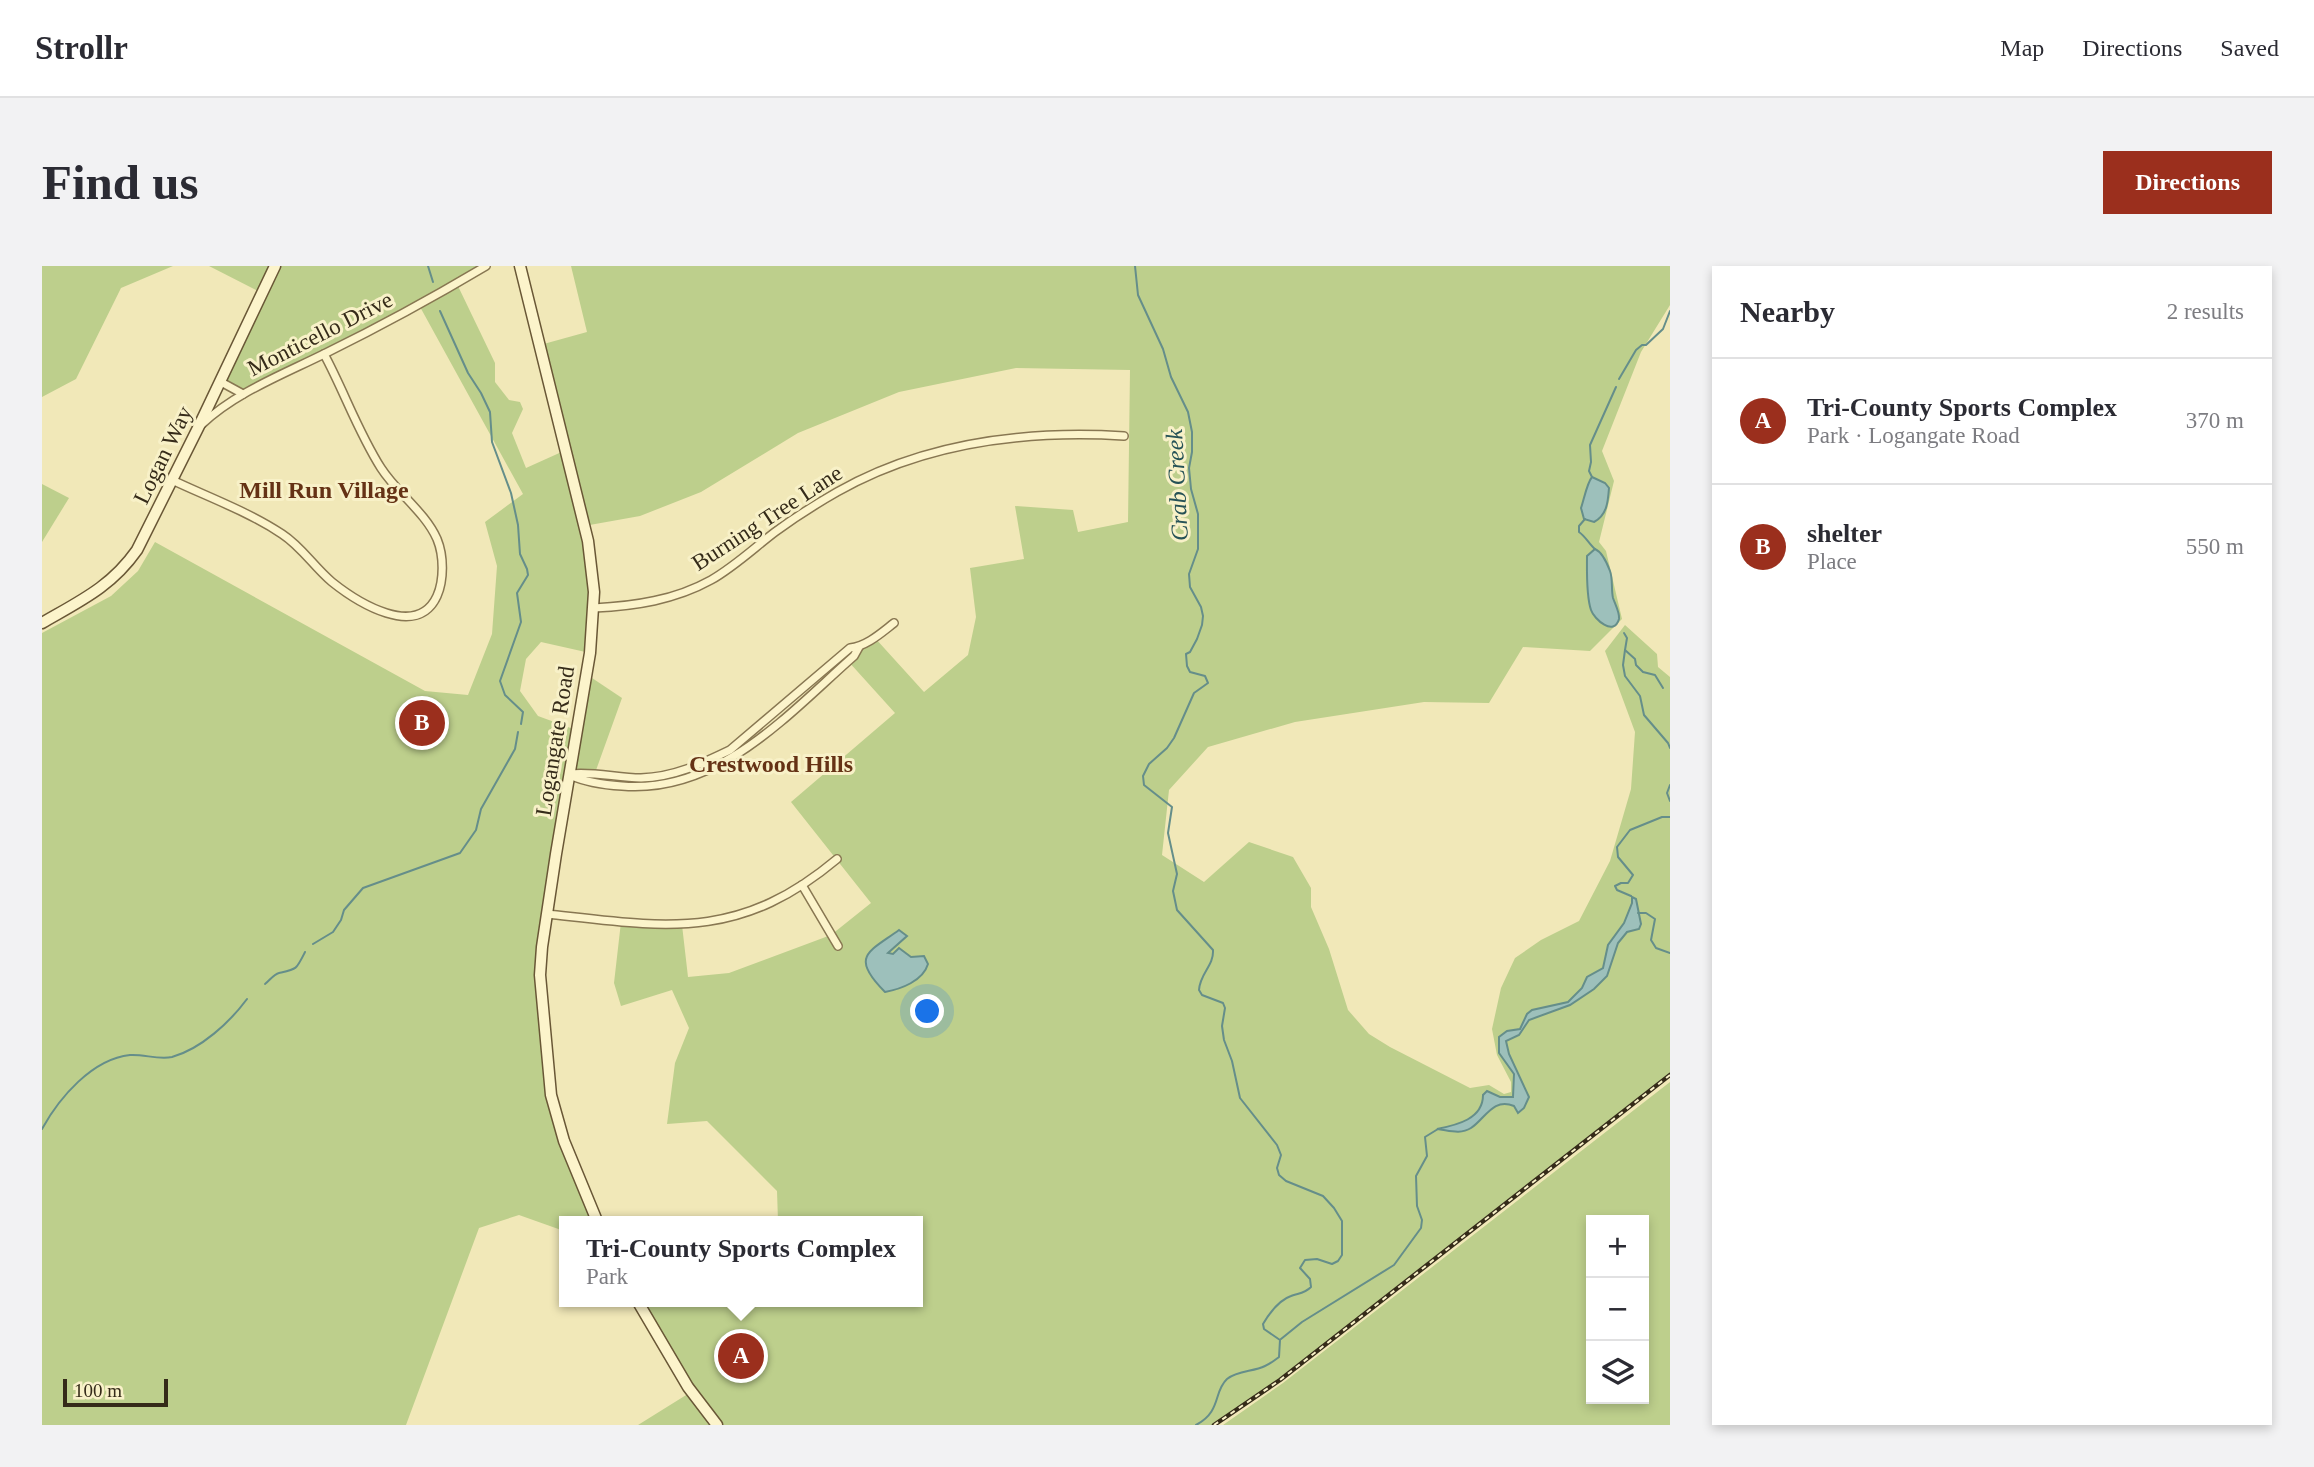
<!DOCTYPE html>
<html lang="en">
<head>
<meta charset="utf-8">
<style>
	body { margin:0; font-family:"Times New Roman",serif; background:#f2f2f3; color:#2b2b33 }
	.controls { position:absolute; right:21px; bottom:21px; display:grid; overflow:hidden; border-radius:0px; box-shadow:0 4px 10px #0003 }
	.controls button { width:63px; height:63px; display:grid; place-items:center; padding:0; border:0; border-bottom:2px solid #e1e1e2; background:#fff; color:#2b2b33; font:35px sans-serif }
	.scale { position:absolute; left:21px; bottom:18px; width:105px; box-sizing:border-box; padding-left:7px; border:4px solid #352b19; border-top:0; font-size:19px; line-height:24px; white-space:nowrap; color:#352b19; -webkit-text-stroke:5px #f8f1c8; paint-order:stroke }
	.you { position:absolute; left:886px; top:746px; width:24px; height:24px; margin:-18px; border:5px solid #fff; border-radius:50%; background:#1a73e8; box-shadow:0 0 0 10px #1a73e833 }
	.badge { display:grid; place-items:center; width:46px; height:46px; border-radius:50%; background:#9b2f1d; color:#fff; font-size:23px; font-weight:700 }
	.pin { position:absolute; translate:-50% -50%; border:4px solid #fff; box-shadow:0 2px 7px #0006 }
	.popup { position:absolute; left:517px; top:950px; width:364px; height:91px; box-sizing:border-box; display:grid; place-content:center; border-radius:0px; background:#fff; filter:drop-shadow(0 2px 5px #0005); font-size:23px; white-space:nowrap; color:#7c7c81 }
	.popup b { font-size:26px; color:#2b2b33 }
	.popup::after { content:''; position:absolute; left:50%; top:100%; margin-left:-14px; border:14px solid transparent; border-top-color:#fff }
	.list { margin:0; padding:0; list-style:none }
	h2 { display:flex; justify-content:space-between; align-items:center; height:91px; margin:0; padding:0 28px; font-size:30px }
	h2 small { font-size:23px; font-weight:400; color:#7c7c81 }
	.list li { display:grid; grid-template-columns:46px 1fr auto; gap:21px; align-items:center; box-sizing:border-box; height:126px; padding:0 28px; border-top:2px solid #e1e1e2 }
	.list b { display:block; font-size:26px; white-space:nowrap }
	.list p { margin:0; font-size:23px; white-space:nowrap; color:#7c7c81 }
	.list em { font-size:23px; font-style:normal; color:#7c7c81 }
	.icon { flex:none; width:38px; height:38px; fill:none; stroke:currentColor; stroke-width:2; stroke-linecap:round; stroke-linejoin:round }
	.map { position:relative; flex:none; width:1628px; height:1159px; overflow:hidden; border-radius:0px }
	header { display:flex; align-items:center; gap:42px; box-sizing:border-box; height:98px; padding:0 35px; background:#fff; border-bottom:2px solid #e1e1e2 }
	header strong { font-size:33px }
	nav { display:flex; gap:38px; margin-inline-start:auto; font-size:24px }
	.intro { display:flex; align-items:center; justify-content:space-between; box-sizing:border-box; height:168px; padding:0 42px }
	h1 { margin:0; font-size:49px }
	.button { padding:18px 32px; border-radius:0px; background:#9b2f1d; color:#fff; font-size:24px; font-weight:700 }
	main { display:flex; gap:42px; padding:0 42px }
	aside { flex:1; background:#fff; border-radius:0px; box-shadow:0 4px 10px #0003 }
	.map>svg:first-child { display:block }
	.green { fill:#bdcf8c; fill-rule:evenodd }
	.water { fill:#9dc0bb; stroke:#658e8a; stroke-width:2 }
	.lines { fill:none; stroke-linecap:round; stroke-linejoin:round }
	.stream { stroke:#658e8a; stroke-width:2 }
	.street-casing { stroke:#887752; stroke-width:10 }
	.secondary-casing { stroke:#695736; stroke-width:13 }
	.street { stroke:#fcf4cb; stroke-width:7 }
	.secondary { stroke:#fcf4cb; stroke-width:10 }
	.rail-casing { stroke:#352b19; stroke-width:4.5 }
	.rail { stroke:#f8f1c8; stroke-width:2; stroke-dasharray:5; stroke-linecap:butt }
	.labels { text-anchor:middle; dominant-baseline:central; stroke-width:6; stroke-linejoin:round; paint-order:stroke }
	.street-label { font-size:23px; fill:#352b19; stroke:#f8f1c8 }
	.water-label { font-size:24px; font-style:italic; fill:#265256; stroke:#f8f1c8 }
	.neighbourhood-label { font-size:24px; font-weight:bold; fill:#653215; stroke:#f8f1c8 }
</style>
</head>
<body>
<header>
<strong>Strollr</strong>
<nav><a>Map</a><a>Directions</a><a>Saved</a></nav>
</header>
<div class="intro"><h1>Find us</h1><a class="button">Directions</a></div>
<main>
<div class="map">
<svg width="1628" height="1159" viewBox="0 0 1628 1159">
	<rect width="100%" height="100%" fill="#f1e8b8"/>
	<g class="green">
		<path d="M0 0H131L79 22 34 113 0 131Z"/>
		<path d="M167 0H444L415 18 453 97V116L467 134 478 136 481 143 470 167 484 202 524 184 498 79 545 66 529 0H1628V39L1599 86 1560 185 1572 215 1557 276 1564 285 1580 353 1548 385 1481 381 1447 437 1382 436 1253 456 1166 481 1127 524 1120 589 1162 616 1207 576 1251 591 1269 622V641L1287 683 1306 744 1327 768 1348 781 1428 822 1447 819 1462 828 1469 826V816L1455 789 1450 763 1459 722 1473 692 1499 674 1537 655 1568 595 1589 523 1593 466 1563 385 1583 359 1615 388 1616 401 1628 411V809L1209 1135 1172 1159H596L649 1126 598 1036H876V955H736L735 925 665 855 625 858 633 797 647 762 630 724 579 740 572 717 579 656 640 659 646 711 687 707 789 669 829 637 749 536 853 447 806 395 817 381 833 372 882 426 926 389 934 351 928 302 982 293 973 240 1031 244 1036 266 1086 256 1088 104 974 102 857 126 756 167 659 226 598 250 542 260 548 288V387L499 376 484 393 478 425 496 450 534 464 544 408 580 432 553 507 527 508 500 681 509 829 555 955H522V965L477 949 437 962 364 1159H0V367L69 330 96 305 113 276 383 425 426 429 450 368 455 300 443 256 481 228 377 39 201 128 179 116 220 27Z"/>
		<path d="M0 218 27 232 0 276Z"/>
		<path d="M1628 816V1159H1181L1241 1117ZM1549 954H1602V1133H1549Z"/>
	</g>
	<g class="water">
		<path d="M1550 211 1563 217 1567 222C1566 236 1565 249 1552 256L1542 253 1539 242C1542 233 1545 217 1550 211Z"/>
		<path d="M1553 283C1560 286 1565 297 1568 305 1571 313 1569 323 1571 332 1573 338 1578 347 1577 353 1572 371 1552 353 1549 344 1544 329 1545 306 1545 290Z"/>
		<path d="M1590 631 1594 633 1599 658 1597 663 1585 666 1576 677 1565 710 1552 723 1528 739 1487 754 1477 769 1464 775 1467 788 1487 831 1482 842 1476 847 1472 840C1451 831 1443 853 1429 862 1418 869 1406 864 1395 863 1415 859 1441 853 1441 829L1445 825 1458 831H1471L1472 808 1457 787V771L1465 765 1478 763 1485 748 1490 744 1526 736 1540 722 1545 711 1561 702 1566 679 1582 657 1590 637Z"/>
		<path d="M857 664 865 670 846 687 851 688 857 682 869 691 882 690 886 698C881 715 859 723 843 726 807 690 827 686 857 664Z"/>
	</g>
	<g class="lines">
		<g class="stream">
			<path d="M386 0 391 16"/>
			<path d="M1093 0 1096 29 1121 83 1129 111 1146 146 1150 166V186L1147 202 1149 223 1156 248V283L1147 308 1148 321 1159 341 1161 350 1160 359 1155 373 1148 386 1144 388 1145 400 1148 406 1163 410 1166 417 1152 427 1132 472 1125 482 1107 498 1101 510 1102 519 1130 541 1126 567 1135 608 1131 625 1135 644 1171 684C1172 700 1158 707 1157 724L1160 729 1181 737 1183 742 1180 760 1182 774 1190 795 1198 832 1235 879 1239 889 1235 902 1237 909 1244 915 1281 930 1292 942 1300 955V989L1296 995 1290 998 1275 993 1263 994 1258 1002 1268 1013 1269 1021C1262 1028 1257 1027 1249 1030 1237 1034 1227 1048 1221 1058L1222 1063 1238 1074 1237 1091C1233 1094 1228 1098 1223 1100 1211 1106 1196 1104 1185 1113 1171 1126 1180 1145 1154 1159"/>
			<path d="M398 45 426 107 439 127 448 146 450 176 469 227 476 259 478 288 485 303 486 309 475 327 479 356 458 415 463 429 481 446 479 458"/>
			<path d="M1577 113 1594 84 1600 79H1604L1621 63 1628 45"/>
			<path d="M1550 211 1547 205 1549 196 1548 179 1574 121"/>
			<path d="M1543 253 1537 260V266C1544 271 1547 278 1553 283"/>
			<path d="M1582 367 1585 372 1583 384 1593 393 1594 399 1601 406 1613 409 1621 422"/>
			<path d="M1583 384 1581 399 1583 410 1598 430 1602 449 1626 477 1628 482"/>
			<path d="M1628 519 1625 527 1628 535"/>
			<path d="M1589 630 1575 624 1573 620 1579 617H1586L1591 609 1576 591 1575 581 1588 564 1620 551H1628"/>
			<path d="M1596 647H1604L1613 653 1609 674 1614 682 1628 687"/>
			<path d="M271 678 291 666 299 654 302 644 321 622 418 587 434 564 439 543 473 483 476 466"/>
			<path d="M223 718C227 715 232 708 237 707 255 703 254 704 263 686"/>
			<path d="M0 863C17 832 50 793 88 789 102 788 116 794 130 791 159 783 188 756 205 733"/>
			<path d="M1239 1073 1260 1056 1352 999 1379 962 1380 954 1375 940 1374 910 1385 890 1383 871 1396 863"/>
		</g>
		<defs>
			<g id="street">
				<path d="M179 116 201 128"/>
				<path d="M159 159C194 126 242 108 284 87 339 60 392 31 444 0"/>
				<path d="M130 214C166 231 207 246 240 268 260 281 272 301 290 316 315 336 375 374 395 330 402 314 402 290 395 273 383 246 355 227 339 202 316 166 302 125 282 88"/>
				<path d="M552 342C593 340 633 334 669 314 692 301 712 282 733 266 752 252 774 238 795 226 883 176 983 164 1082 170"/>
				<path d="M527 508C552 505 575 512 599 512 632 511 659 498 688 484L808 382C825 380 839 367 852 357"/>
				<path d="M528 509C545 517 562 519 580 520 677 528 746 448 812 390L817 381"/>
				<path d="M760 619 796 680"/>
				<path d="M505 648C623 661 696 676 795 593"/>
			</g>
			<g id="secondary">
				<path d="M478 0 546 275 552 326 548 387 514 588 500 681 498 709 509 829 522 875 555 955"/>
				<path d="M0 357C38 335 69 321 95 284L156 162 233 0"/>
				<path d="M596 1036 646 1121 675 1159"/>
			</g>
		</defs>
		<use href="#street" class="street-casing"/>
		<use href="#secondary" class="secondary-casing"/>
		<use href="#street" class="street"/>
		<use href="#secondary" class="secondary"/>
		<defs>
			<path id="rail" d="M1172 1159 1238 1114 1628 809"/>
		</defs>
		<use href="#rail" class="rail-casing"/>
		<use href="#rail" class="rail"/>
	</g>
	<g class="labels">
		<g class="street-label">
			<text transform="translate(278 68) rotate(-27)">Monticello Drive</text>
			<text transform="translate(121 189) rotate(-64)">Logan Way</text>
			<text transform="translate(725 252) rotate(-33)">Burning Tree Lane</text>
			<text transform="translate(513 475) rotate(-81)">Logangate Road</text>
		</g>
		<g class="water-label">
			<text transform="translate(1135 219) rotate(-93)">Crab Creek</text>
		</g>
		<g class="neighbourhood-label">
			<text x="282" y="224">Mill Run Village</text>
			<text x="729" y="498">Crestwood Hills</text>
		</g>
	</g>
</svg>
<div class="controls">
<button>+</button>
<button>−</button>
<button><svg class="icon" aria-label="layers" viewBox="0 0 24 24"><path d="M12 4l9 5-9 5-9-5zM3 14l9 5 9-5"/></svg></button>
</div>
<div class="scale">100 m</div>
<div class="you"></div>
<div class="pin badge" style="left:699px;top:1090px">A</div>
<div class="popup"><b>Tri-County Sports Complex</b>Park</div>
<div class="pin badge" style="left:380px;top:457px">B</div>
</div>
<aside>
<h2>Nearby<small>2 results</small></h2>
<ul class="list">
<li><span class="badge">A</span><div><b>Tri-County Sports Complex</b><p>Park · Logangate Road</p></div><em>370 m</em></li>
<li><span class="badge">B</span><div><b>shelter</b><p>Place</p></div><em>550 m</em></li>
</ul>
</aside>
</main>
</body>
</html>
